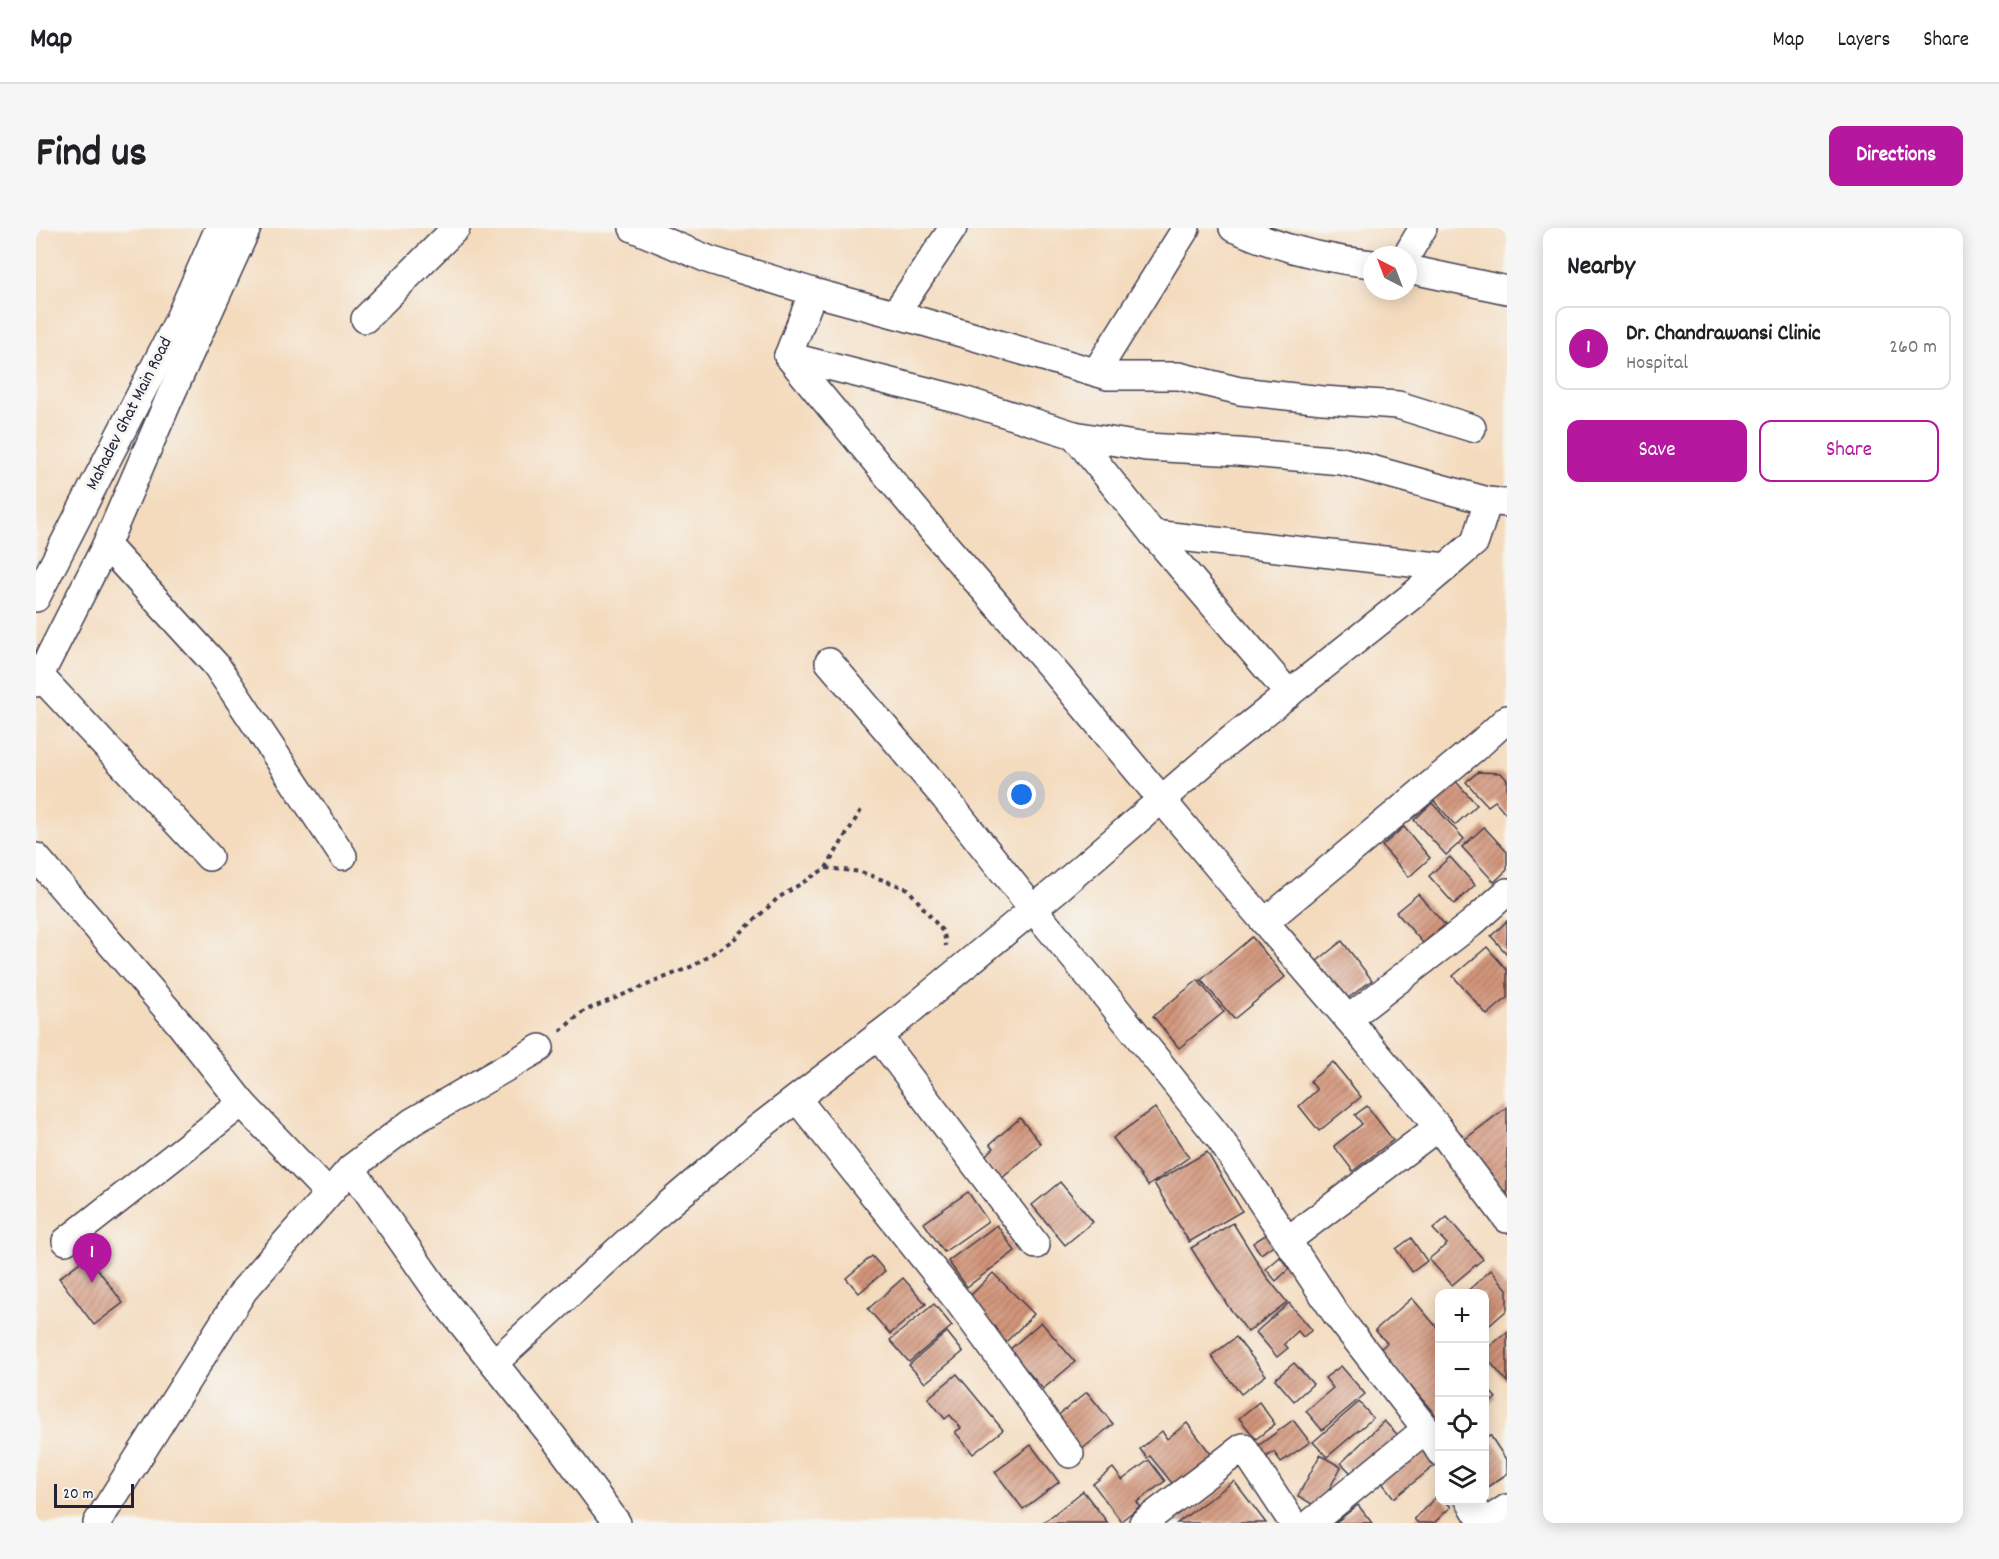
<!DOCTYPE html>
<html lang="en">
<head>
<meta charset="utf-8">
<style>
	body { margin:0; font-family:Dekko,sans-serif; background:#f6f6f6; color:#202124 }
	.controls { position:absolute; right:18px; bottom:18px; display:grid; overflow:hidden; border-radius:12px; box-shadow:0 3px 15px #0003 }
	.controls button { width:54px; height:54px; display:grid; place-items:center; padding:0; border:0; border-bottom:2px solid #e0e0e0; background:#fff; color:#202124; font:30px sans-serif }
	.compass { position:absolute; left:1327px; top:18px; width:54px; height:54px; border-radius:50%; background:#fff; box-shadow:0 3px 15px #0003; rotate:318deg }
	.scale { position:absolute; left:18px; bottom:15px; width:80px; box-sizing:border-box; padding-left:6px; border:3px solid #22223b; border-top:0; font-size:16px; line-height:21px; white-space:nowrap; color:#22223b; -webkit-text-stroke:4px #f6f6f2; paint-order:stroke }
	.you { position:absolute; left:986px; top:567px; width:21px; height:21px; margin:-15px; border:4px solid #fff; border-radius:50%; background:#1a73e8; box-shadow:0 0 0 9px #1a73e833 }
	.badge { display:grid; place-items:center; width:39px; height:39px; border-radius:50%; background:#b5179e; color:#fff; font-size:20px; font-weight:700 }
	.pin { position:absolute; translate:-50% -50px; filter:drop-shadow(0 2px 3px #0008) }
	.pin::after { content:''; position:absolute; top:32px; width:21px; height:18px; background:inherit; clip-path:polygon(0 0,100% 0,50% 100%) }
	.list { margin:0; padding:0; list-style:none }
	h2 { display:flex; justify-content:space-between; align-items:center; height:78px; margin:0; padding:0 24px; font-size:26px }
	h2 small { font-size:20px; font-weight:400; color:#757577 }
	.list li { display:grid; grid-template-columns:39px 1fr auto; gap:18px; align-items:center; box-sizing:border-box; height:84px; margin:0 12px 12px; padding:0 12px; border:2px solid #e0e0e0; border-radius:12px }
	.list b { display:block; font-size:22px; white-space:nowrap }
	.list p { margin:0; font-size:20px; white-space:nowrap; color:#757577 }
	.list em { font-size:20px; font-style:normal; color:#757577 }
	.actions { display:flex; gap:12px; padding:18px 24px }
	.actions a { flex:1; padding:14px 0; border:2px solid #b5179e; border-radius:12px; text-align:center; font-size:21px; color:#b5179e }
	.actions .main { background:#b5179e; color:#fff }
	.icon { flex:none; width:33px; height:33px; fill:none; stroke:currentColor; stroke-width:2; stroke-linecap:round; stroke-linejoin:round }
	.map { position:relative; flex:none; width:1471px; height:1295px; overflow:hidden; border-radius:12px }
	header { display:flex; align-items:center; gap:36px; box-sizing:border-box; height:84px; padding:0 30px; background:#fff; border-bottom:2px solid #e0e0e0 }
	header strong { font-size:28px }
	nav { display:flex; gap:33px; margin-inline-start:auto; font-size:21px }
	.intro { display:flex; align-items:center; justify-content:space-between; box-sizing:border-box; height:144px; padding:0 36px }
	h1 { margin:0; font-size:42px }
	.button { padding:15px 27px; border-radius:12px; background:#b5179e; color:#fff; font-size:21px; font-weight:700 }
	main { display:flex; gap:36px; padding:0 36px }
	aside { flex:1; background:#fff; border-radius:12px; box-shadow:0 3px 15px #0003 }
	.map>svg:first-child { display:block }
	.building { fill:url(#building-hatch) }
	.lines { fill:none; stroke-linecap:round; stroke-linejoin:round }
	.minor-casing { stroke:#423e4f; stroke-width:30 }
	.path { stroke:#423e4f; stroke-width:4; stroke-dasharray:4.5 4.5; stroke-linecap:butt }
	.minor { stroke:#fff; stroke-width:27 }
	.labels { text-anchor:middle; dominant-baseline:central; stroke-width:6; stroke-linejoin:round; paint-order:stroke }
	.street-label { font-size:18px; fill:#22223b; stroke:#f6f6f2 }
</style>
</head>
<body>
<header>
<strong>Map</strong>
<nav><a>Map</a><a>Layers</a><a>Share</a></nav>
</header>
<div class="intro"><h1>Find us</h1><a class="button">Directions</a></div>
<main>
<div class="map">
<svg width="1471" height="1295" viewBox="0 0 1471 1295">
	<defs>
		<pattern id="building-hatch" width="6" height="6" patternUnits="userSpaceOnUse" patternTransform="scale(1.5)"><rect width="6" height="6" fill="#d29479"/><path d="M-1 1l2-2M0 6l6-6M5 7l2-2" fill="none" stroke="#aa7864"/></pattern>
	</defs>
	<rect width="100%" height="100%" fill="#f6f6f2"/>
	<filter id="ink" filterUnits="userSpaceOnUse"><feTurbulence type="fractalNoise" baseFrequency=".0167" numOctaves="2"/><feDisplacementMap in="SourceGraphic" scale="12" xChannelSelector="R" yChannelSelector="G"/><feConvolveMatrix kernelMatrix="1 2 1 2 8 2 1 2 1" color-interpolation-filters="sRGB"/></filter>
	<filter id="wash" filterUnits="userSpaceOnUse"><feTurbulence type="fractalNoise" baseFrequency=".008" numOctaves="4" result="noise"/><feDisplacementMap in="SourceGraphic" scale="24" xChannelSelector="R" yChannelSelector="G"/><feGaussianBlur stdDeviation="1.35" result="paint"/><feColorMatrix in="noise" values="0 0 0 0 0 0 0 0 0 0 0 0 0 0 0 0 0 1.4 0 .05"/><feComposite in="paint" operator="in"/></filter>
	<g filter="url(#wash)">
		<rect width="100%" height="100%" fill="#f4dbbe"/>
		<g id="blocks">
			<g class="building">
				<path d="M1442 544 1465 545 1471 552V587L1459 573 1452 578 1430 554Z"/>
				<path d="M1414 547 1441 577 1419 597 1392 566Z"/>
				<path d="M1396 575 1428 611 1410 627 1378 592Z"/>
				<path d="M1368 599 1394 630 1373 649 1346 618Z"/>
				<path d="M1448 599 1471 624V642L1458 654 1426 619Z"/>
				<path d="M1414 629 1439 657 1418 676 1393 648Z"/>
				<path d="M1382 666 1409 697 1387 715 1360 684Z"/>
				<path d="M1471 693V726L1455 708Z"/>
				<path d="M1216 709 1249 749 1198 791 1165 752Z"/>
				<path d="M1306 713 1336 752 1311 771 1281 733Z"/>
				<path d="M1451 719 1471 742V770L1451 787 1417 748Z"/>
				<path d="M1162 752 1188 784 1143 820 1117 788Z"/>
				<path d="M1297 834 1325 869 1283 903 1263 878 1281 862 1274 853Z"/>
				<path d="M1331 878 1357 912 1317 943 1298 918 1326 896 1319 887Z"/>
				<path d="M1471 879V974L1424 915Z"/>
				<path d="M1119 880 1153 929 1112 958 1077 910Z"/>
				<path d="M984 890 1005 916 963 953 945 931 958 920 954 916Z"/>
				<path d="M1171 924 1206 983 1153 1014 1118 955Z"/>
				<path d="M1024 954 1057 994 1029 1017 996 977Z"/>
				<path d="M932 964 952 993 908 1024 888 995Z"/>
				<path d="M1411 989 1447 1031 1416 1057 1393 1031 1411 1016 1397 1001Z"/>
				<path d="M1197 995 1230 1048 1251 1074 1212 1104 1192 1078 1155 1020Z"/>
				<path d="M961 997 979 1023 931 1059 912 1033Z"/>
				<path d="M1237 1002 1244 1012 1225 1026 1217 1015Z"/>
				<path d="M1375 1010 1391 1033 1376 1044 1360 1021Z"/>
				<path d="M52 1028 87 1075 58 1097 23 1050Z"/>
				<path d="M836 1028 849 1043 823 1065 810 1050Z"/>
				<path d="M1244 1029 1253 1041 1240 1053 1230 1041Z"/>
				<path d="M1455 1042 1471 1061V1082L1448 1102V1066H1428Z"/>
				<path d="M957 1045 998 1086 967 1117 926 1076Z"/>
				<path d="M867 1050 890 1076 854 1106 832 1081Z"/>
				<path d="M1376 1070 1404 1103V1192L1343 1122 1351 1115 1339 1102Z"/>
				<path d="M1253 1075 1276 1102 1267 1109 1262 1103 1248 1116 1252 1120 1241 1129 1220 1104Z"/>
				<path d="M898 1076 916 1098 873 1134 854 1112Z"/>
				<path d="M1005 1094 1039 1134 1007 1161 973 1122Z"/>
				<path d="M911 1104 927 1124 889 1155 873 1137Z"/>
				<path d="M1471 1104V1154L1448 1127V1123Z"/>
				<path d="M1200 1109 1230 1147 1205 1166 1175 1128Z"/>
				<path d="M1258 1135 1277 1156 1258 1173 1239 1151Z"/>
				<path d="M1305 1138 1329 1166 1286 1202 1270 1183 1297 1160 1289 1150Z"/>
				<path d="M921 1146 967 1202 937 1226 919 1204 925 1200 914 1187 909 1191 892 1170Z"/>
				<path d="M1448 1156 1460 1170 1448 1180Z"/>
				<path d="M1051 1164 1077 1196 1040 1226 1014 1194Z"/>
				<path d="M1223 1174 1239 1196 1220 1211 1203 1190Z"/>
				<path d="M1323 1174 1337 1190 1291 1229 1277 1214Z"/>
				<path d="M1257 1192 1274 1214 1245 1234 1238 1224 1230 1229 1222 1218Z"/>
				<path d="M1348 1193 1362 1207 1319 1249 1305 1235Z"/>
				<path d="M1151 1195 1182 1235 1140 1260 1114 1228 1111 1230 1104 1221 1126 1203 1131 1211Z"/>
				<path d="M1454 1207 1471 1233V1246L1448 1261V1211Z"/>
				<path d="M1384 1212 1402 1235 1358 1270 1340 1247Z"/>
				<path d="M995 1217 1023 1254 987 1281 959 1244Z"/>
				<path d="M1284 1227 1305 1239 1283 1280 1262 1268Z"/>
				<path d="M1113 1232 1129 1253 1101 1274 1104 1278 1085 1293 1057 1256 1077 1240 1086 1252Z"/>
				<path d="M1198 1253 1230 1295H1141Z"/>
				<path d="M1047 1263 1072 1295H1007Z"/>
				<path d="M1402 1267 1404 1272H1408L1415 1279 1398 1295H1382L1378 1291Z"/>
				<path d="M1322 1277 1336 1295H1299Z"/>
			</g>
		</g>
	</g>
	<g filter="url(#ink)">
		<use href="#blocks" fill-opacity="0" stroke="#423e4f" stroke-width="1.5"/>
		<g class="lines">
			<defs>
				<g id="minor">
					<path d="M597 0 674 32 777 64 891 95 1072 148H1143L1204 163 1287 172 1362 177 1436 200"/>
					<path d="M1197 0C1241 19 1288 31 1336 36"/>
					<path d="M1371 27 1387 0"/>
					<path d="M1372 41 1471 62"/>
					<path d="M859 86 917 0"/>
					<path d="M329 91 420 0"/>
					<path d="M752 128 898 304 1015 439 1202 663 1312 791 1402 899 1471 991"/>
					<path d="M752 128 927 172 1038 207 1110 219 1202 224 1306 233 1452 273 1471 275"/>
					<path d="M752 128 777 64"/>
					<path d="M1060 144 1150 0"/>
					<path d="M1038 207 1117 306 1253 466"/>
					<path d="M1117 306 1410 339"/>
					<path d="M70 317 180 437 307 628"/>
					<path d="M0 370 142 93 183 0"/>
					<path d="M793 434 909 570 997 681 1077 777 1184 911 1300 1086 1390 1201 1404 1224"/>
					<path d="M4 448 173 629"/>
					<path d="M0 455 70 317 134 169 211 0"/>
					<path d="M0 629 143 795 206 875 292 965"/>
					<path d="M1229 694 1446 514 1471 491"/>
					<path d="M1312 791 1435 696 1471 664"/>
					<path d="M842 808 1000 1017"/>
					<path d="M761 871 922 1073 1034 1226"/>
					<path d="M315 940 408 1073 518 1210 581 1295"/>
					<path d="M1252 1012 1402 899"/>
					<path d="M30 1013 206 875"/>
					<path d="M458 1135 626 982 721 901 859 795 1024 659 1192 514 1377 367 1410 339 1439 314 1452 273"/>
					<path d="M1433 1272 1447 1295"/>
					<path d="M61 1295 208 1062 315 940 376 894 504 820"/>
					<path d="M1107 1295 1207 1219 1257 1295"/>
					<path d="M1275 1295 1390 1201"/>
					<path d="M1448 1295 1471 1280"/>
				</g>
			</defs>
			<use href="#minor" class="minor-casing"/>
			<g class="path">
				<path d="M790 640 827 579"/>
				<path d="M524 803 548 783 659 737 697 712 742 670 790 640 825 644 872 661 908 705 910 718"/>
			</g>
			<use href="#minor" class="minor"/>
		</g>
	</g>
	<g class="labels">
		<g class="street-label">
			<text transform="translate(94 186) rotate(-63)">Mahadev Ghat Main Road</text>
		</g>
	</g>
</svg>
<div class="controls">
<button>+</button>
<button>−</button>
<button><svg class="icon" aria-label="locate" viewBox="0 0 24 24"><circle cx="12" cy="12" r="6"/><path d="M12 2v4M12 18v4M2 12h4M18 12h4"/></svg></button>
<button><svg class="icon" aria-label="layers" viewBox="0 0 24 24"><path d="M12 4l9 5-9 5-9-5zM3 14l9 5 9-5"/></svg></button>
</div>
<svg class="compass" viewBox="-18 -18 36 36"><path d="M0-13l5 13h-10z" fill="#e53935"/><path d="M0 13l5-13h-10z" fill="#757577"/></svg>
<div class="scale">20 m</div>
<div class="you"></div>
<div class="pin badge" style="left:56px;top:1055px">1</div>
</div>
<aside>
<h2>Nearby<small></small></h2>
<ul class="list">
<li><span class="badge">1</span><div><b>Dr. Chandrawansi Clinic</b><p>Hospital</p></div><em>260 m</em></li>
</ul>
<div class="actions"><a class="main">Save</a><a>Share</a></div>
</aside>
</main>
</body>
</html>
